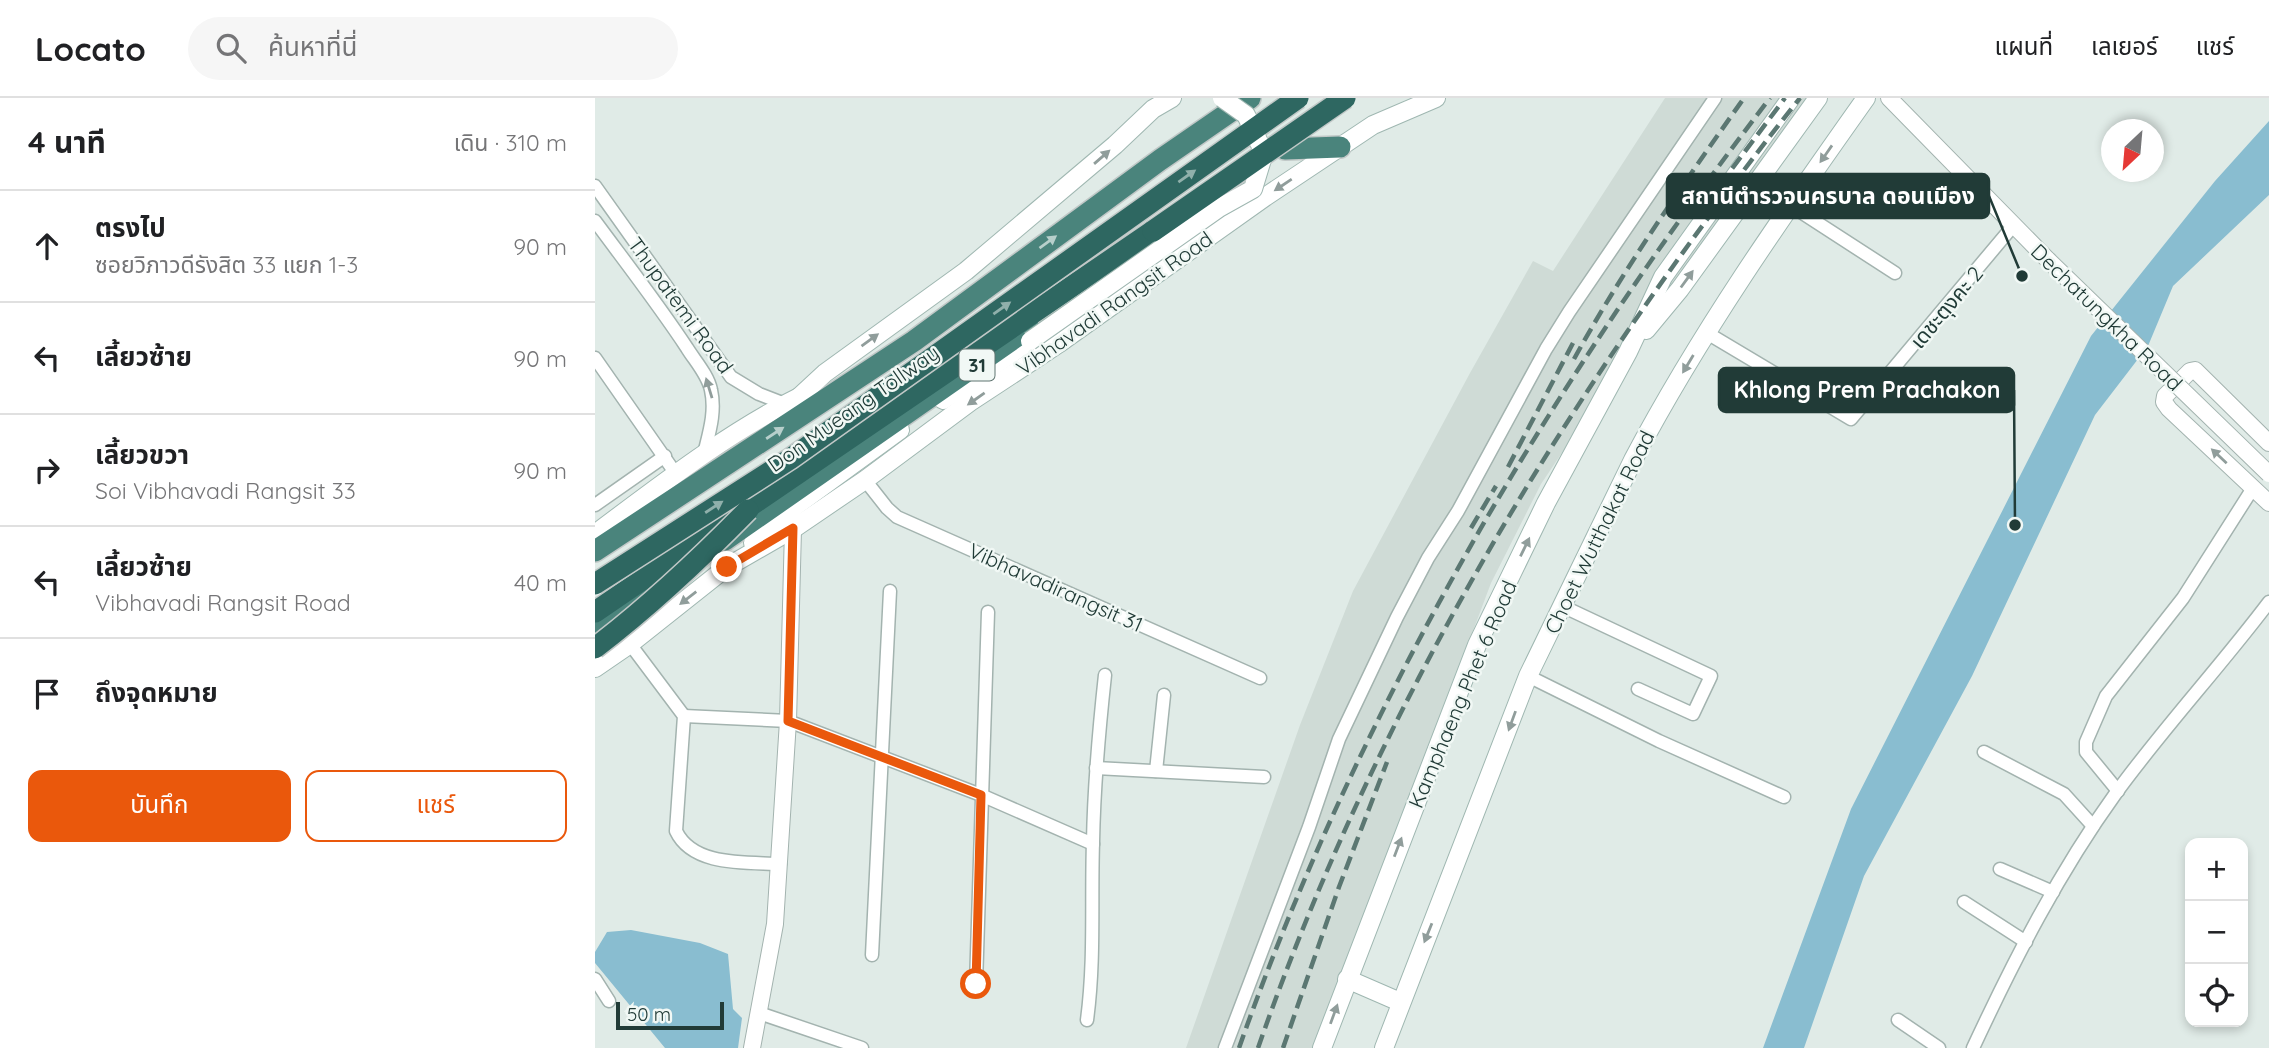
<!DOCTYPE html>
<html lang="th">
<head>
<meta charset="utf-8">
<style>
	body { margin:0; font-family:Quicksand,"Noto Sans Thai",sans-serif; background:#f6f6f6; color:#202124 }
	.controls { position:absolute; right:21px; bottom:21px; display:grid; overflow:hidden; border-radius:14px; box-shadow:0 4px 10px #0003 }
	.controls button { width:63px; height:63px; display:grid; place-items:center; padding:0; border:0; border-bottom:2px solid #e0e0e0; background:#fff; color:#202124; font:35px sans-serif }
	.compass { position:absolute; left:1506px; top:21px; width:63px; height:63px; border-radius:50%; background:#fff; box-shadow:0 4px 10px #0003; rotate:206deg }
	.scale { position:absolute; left:21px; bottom:18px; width:108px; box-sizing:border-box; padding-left:7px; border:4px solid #213b37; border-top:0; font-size:19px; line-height:24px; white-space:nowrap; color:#213b37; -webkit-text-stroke:5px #f1f8f5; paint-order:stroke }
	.stop { position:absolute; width:21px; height:21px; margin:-16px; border:5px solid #ea580c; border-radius:50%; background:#fff }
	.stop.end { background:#ea580c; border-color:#fff; box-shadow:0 2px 7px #0008 }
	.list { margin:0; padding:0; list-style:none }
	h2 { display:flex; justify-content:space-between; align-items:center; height:91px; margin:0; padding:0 28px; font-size:30px }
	h2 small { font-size:23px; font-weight:400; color:#757577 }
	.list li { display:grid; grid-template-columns:46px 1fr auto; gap:21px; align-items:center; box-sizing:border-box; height:112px; padding:0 28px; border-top:2px solid #e0e0e0 }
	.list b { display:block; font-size:26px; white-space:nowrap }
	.list p { margin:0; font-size:23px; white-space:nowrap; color:#757577 }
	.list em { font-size:23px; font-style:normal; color:#757577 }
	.actions { display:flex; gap:14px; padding:21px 28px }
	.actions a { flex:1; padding:16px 0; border:2px solid #ea580c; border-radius:14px; text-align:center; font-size:24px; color:#ea580c }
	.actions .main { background:#ea580c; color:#fff }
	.icon { flex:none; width:38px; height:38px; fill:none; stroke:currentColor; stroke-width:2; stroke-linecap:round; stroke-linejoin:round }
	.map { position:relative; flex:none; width:1674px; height:950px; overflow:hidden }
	header { display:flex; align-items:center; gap:42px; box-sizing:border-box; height:98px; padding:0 35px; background:#fff; border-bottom:2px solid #e0e0e0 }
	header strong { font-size:33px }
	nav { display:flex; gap:38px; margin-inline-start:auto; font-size:24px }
	.search { width:490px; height:63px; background:#f6f6f6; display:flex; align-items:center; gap:18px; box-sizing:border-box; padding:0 24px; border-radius:38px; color:#757577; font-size:26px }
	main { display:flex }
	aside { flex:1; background:#fff }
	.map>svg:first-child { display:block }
	.built { fill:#cfdbd6 }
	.water { fill:#89bdd0 }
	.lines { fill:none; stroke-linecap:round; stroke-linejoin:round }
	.minor-casing { stroke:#a3b3af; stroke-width:15 }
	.tertiary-casing { stroke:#a3b3af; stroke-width:18 }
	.secondary-casing { stroke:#9fb7b1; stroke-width:20 }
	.trunk-casing { stroke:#c1c8c7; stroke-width:24 }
	.motorway-casing { stroke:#c1c8c7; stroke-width:24 }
	.minor { stroke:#fff; stroke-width:12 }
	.tertiary { stroke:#fff; stroke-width:16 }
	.secondary { stroke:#fff; stroke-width:18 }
	.trunk { stroke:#4a847c; stroke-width:21 }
	.motorway { stroke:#2e6761; stroke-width:21 }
	.rail { stroke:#5b7772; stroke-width:4.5; stroke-dasharray:14 7; stroke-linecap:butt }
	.tertiary-bridge-casing { stroke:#a3b3af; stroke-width:18; stroke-linecap:butt }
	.secondary-bridge-casing { stroke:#9fb7b1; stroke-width:20; stroke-linecap:butt }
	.motorway-bridge-casing { stroke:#c1c8c7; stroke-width:24; stroke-linecap:butt }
	.tertiary-bridge { stroke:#fff; stroke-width:16 }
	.secondary-bridge { stroke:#fff; stroke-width:18 }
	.motorway-bridge { stroke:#2e6761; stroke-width:21 }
	.oneway { fill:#909d9b }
	.oneway2 { fill:#90b0ab }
	.oneway3 { fill:#b7cfcb }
	.route { stroke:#ea580c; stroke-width:9 }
	.labels { text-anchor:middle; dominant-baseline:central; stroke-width:5; stroke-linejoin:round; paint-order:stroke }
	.shield { fill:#f1f8f5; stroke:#5f7470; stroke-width:2 }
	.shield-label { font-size:19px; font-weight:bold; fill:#213b37 }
	.street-label { font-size:21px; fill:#213b37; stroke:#f1f8f5 }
	.leader { fill:none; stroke:#213b37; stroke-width:2.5 }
	.callout-dot { fill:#213b37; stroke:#f1f8f5; stroke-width:2.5 }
	.callout { fill:#213b37; stroke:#213b37; stroke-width:2.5 }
	.callout-label { font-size:23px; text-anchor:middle; font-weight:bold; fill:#fff }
</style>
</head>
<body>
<header>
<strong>Locato</strong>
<div class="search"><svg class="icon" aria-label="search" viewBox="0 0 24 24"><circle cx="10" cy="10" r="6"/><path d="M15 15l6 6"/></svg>ค้นหาที่นี่</div>
<nav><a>แผนที่</a><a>เลเยอร์</a><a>แชร์</a></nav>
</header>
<main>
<aside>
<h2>4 นาที<small>เดิน · 310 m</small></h2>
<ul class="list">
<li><svg class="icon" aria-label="ahead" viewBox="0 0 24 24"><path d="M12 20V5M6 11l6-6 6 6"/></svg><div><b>ตรงไป</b><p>ซอยวิภาวดีรังสิต 33 แยก 1-3</p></div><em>90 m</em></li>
<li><svg class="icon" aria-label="left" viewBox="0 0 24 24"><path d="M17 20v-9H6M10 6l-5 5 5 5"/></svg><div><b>เลี้ยวซ้าย</b></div><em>90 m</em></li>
<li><svg class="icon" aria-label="right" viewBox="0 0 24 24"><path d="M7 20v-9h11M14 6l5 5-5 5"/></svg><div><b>เลี้ยวขวา</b><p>Soi Vibhavadi Rangsit 33</p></div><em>90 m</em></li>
<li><svg class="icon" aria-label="left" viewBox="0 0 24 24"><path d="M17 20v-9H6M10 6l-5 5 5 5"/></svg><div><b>เลี้ยวซ้าย</b><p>Vibhavadi Rangsit Road</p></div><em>40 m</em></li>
<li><svg class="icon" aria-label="arrive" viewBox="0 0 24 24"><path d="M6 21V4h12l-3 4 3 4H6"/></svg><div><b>ถึงจุดหมาย</b></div></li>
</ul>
<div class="actions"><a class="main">บันทึก</a><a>แชร์</a></div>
</aside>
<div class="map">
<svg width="1674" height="950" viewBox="0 0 1674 950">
	<rect width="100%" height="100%" fill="#e0ebe7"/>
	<path class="built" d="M1070 0H1230L1098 159 946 386 896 485 721 950H591L705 627 758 493 875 275 938 163 958 173Z"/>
	<g class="water">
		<path d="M1674 23V97L1578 188 1553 248 1500 317 1377 578 1269 778 1209 950H1168L1256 711 1496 238 1620 83Z"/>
		<path d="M36 832 105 845 133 856 138 911 147 920 143 950H70L0 865V854L12 834Z"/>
	</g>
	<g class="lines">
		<defs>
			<g id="minor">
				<path d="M0 88 136 279 164 296 190 306"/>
				<path d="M1195 107 1300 175"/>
				<path d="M0 123C31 165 63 206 92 250 100 263 113 277 116 292 121 314 114 335 109 356"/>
				<path d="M1112 235 1256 321 1418 128"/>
				<path d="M0 260 81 376"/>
				<path d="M270 382 292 410 302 419 665 580"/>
				<path d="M0 407 70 358"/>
				<path d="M967 508 1116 578 1098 616 1043 591"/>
				<path d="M35 546 89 618 81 733C98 769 152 764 185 766"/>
				<path d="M933 578 1064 643 1189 699"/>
				<path d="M89 618 193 623 386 697 498 746"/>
				<path d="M1389 654 1469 696 1498 728"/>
				<path d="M501 670 669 679"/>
				<path d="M561 673 569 597"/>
				<path d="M1523 693 1491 654V644L1511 598 1588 500 1658 390"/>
				<path d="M1405 771 1458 794"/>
				<path d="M1369 804 1431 844"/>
				<path d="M277 857 295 493"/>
				<path d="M0 881 14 903"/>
				<path d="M381 886 393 514"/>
				<path d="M164 915 267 950"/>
				<path d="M492 922C500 862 496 804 498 744 499 688 504 632 510 577"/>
				<path d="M1303 922 1344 950"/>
				<path d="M630 950 714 729 744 641 802 519 833 460 863 413 951 251 974 214 1120 0"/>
				<path d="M1378 950C1419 862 1464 774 1521 695 1569 629 1625 569 1674 504"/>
			</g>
			<g id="tertiary">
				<path d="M1294 0 1453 162"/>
				<path d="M1674 345 1600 272 1595 273 1570 298 1569 304 1574 311 1674 405"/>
				<path d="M157 950 180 826 193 623 198 431"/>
			</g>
			<g id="secondary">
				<path d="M1051 232 1085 191 1223 0"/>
				<path d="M203 300 230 275 371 173 520 47 558 11 577 0"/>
				<path d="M348 302 435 243"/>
				<path d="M0 436C68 385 136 332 212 295"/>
				<path d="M158 445 202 407 305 332"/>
				<path d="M0 570 35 546 132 469 198 431 270 382 375 304 463 246 670 99 778 27 841 0"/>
				<path d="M752 881 805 904"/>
				<path d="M727 950 882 547 951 405 1033 254 1068 179 1196 0"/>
				<path d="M789 950 933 578 1038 362C1105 235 1188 117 1271 0"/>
			</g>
			<g id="trunk">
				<path d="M690 51 745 49"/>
				<path d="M130 442 434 230"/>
				<path d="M0 453 319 243 565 62 655 0"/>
				<path d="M0 532 61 490"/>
			</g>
			<path id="motorway" d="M0 514 558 133"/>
		</defs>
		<use href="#minor" class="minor-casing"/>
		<use href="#tertiary" class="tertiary-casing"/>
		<use href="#secondary" class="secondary-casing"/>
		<use href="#trunk" class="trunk-casing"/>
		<use href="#motorway" class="motorway-casing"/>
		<use href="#minor" class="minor"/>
		<use href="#tertiary" class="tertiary"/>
		<use href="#secondary" class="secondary"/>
		<use href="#trunk" class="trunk"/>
		<use href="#motorway" class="motorway"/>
		<g class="rail">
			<path d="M1112 104 1190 0"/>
			<path d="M979 261C1029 170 1089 85 1149 0"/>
			<path d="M913 369 978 245"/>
			<path d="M876 430 901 388"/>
			<path d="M644 950C765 607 954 288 1175 0"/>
			<path d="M663 950C784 603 977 287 1205 0"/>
			<path d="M688 950 744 789 792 664"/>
		</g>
		<defs>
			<path id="tertiary-bridge" d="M1453 162 1674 376"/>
			<path id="secondary-bridge" d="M435 243 624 110 658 91 669 55 651 17 627 0"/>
			<g id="motorway-bridge">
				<path d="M558 133 750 0"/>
				<path d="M0 486 195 361 703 0"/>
				<path d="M0 550C55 508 105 461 153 412"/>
			</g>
		</defs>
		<use href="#tertiary-bridge" class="tertiary-bridge-casing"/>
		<use href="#secondary-bridge" class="secondary-bridge-casing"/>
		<use href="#motorway-bridge" class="motorway-bridge-casing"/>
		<use href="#tertiary-bridge" class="tertiary-bridge"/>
		<use href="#secondary-bridge" class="secondary-bridge"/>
		<use href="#motorway-bridge" class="motorway-bridge"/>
	</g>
	<defs><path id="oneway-solid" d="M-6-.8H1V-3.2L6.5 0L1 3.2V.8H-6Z" transform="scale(1.75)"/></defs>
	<g class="oneway">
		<use href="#oneway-solid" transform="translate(1231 56) rotate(125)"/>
		<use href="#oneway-solid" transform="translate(507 59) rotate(-41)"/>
		<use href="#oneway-solid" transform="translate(688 87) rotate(146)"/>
		<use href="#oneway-solid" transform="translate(1092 181) rotate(-54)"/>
		<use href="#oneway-solid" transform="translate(275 242) rotate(-36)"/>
		<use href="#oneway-solid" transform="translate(1093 266) rotate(121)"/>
		<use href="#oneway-solid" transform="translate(114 290) rotate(-107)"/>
		<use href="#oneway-solid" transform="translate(381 301) rotate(145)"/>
		<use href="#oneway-solid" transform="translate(1624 358) rotate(-137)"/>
		<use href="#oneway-solid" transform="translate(930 449) rotate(-64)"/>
		<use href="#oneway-solid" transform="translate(93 500) rotate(142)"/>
		<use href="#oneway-solid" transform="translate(917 623) rotate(110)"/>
		<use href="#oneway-solid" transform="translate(803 749) rotate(-69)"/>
		<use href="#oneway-solid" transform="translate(833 835) rotate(112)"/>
		<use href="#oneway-solid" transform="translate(739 916) rotate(-70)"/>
	</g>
	<g class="oneway2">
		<use href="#oneway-solid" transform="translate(592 78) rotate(-35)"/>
		<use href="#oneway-solid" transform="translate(407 210) rotate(-35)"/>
		<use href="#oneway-solid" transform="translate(119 409) rotate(-33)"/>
	</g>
	<g class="oneway3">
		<use href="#oneway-solid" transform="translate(453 144) rotate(-36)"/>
		<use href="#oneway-solid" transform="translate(180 335) rotate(-33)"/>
	</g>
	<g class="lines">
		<path class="route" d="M132 469 198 430 193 623 386 697 381 886"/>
	</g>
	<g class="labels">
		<rect class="shield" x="364.5" y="251.5" width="35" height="31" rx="5"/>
		<g class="shield-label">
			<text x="382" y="267">31</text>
		</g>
		<g class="street-label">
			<text transform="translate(519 205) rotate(-35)">Vibhavadi Rangsit Road</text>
			<text transform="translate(86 207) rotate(54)">Thupatemi Road</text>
			<text transform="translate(1351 209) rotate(-50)">เดชะตุงคะ 2</text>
			<text transform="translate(1512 219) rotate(44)">Dechatungkha Road</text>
			<text transform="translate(258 310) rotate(-35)">Don Mueang Tollway</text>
			<text transform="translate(1004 434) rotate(-64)">Choet Wutthakat Road</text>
			<text transform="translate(461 489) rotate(24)">Vibhavadirangsit 31</text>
			<text transform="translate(867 596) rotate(-67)">Kamphaeng Phet 6 Road</text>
		</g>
	</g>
	<path class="leader" d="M1427 178L1394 98M1420 427L1419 292"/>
	<g class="callout-dot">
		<circle cx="1427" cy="178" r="7"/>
		<circle cx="1420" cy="427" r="7"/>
	</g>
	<g class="callout">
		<rect x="1072" y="76" width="322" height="44" rx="7"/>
		<rect x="1124" y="270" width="295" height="44" rx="7"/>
	</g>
	<g class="callout-label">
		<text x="1233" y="106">สถานีตำรวจนครบาล ดอนเมือง</text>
		<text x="1272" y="300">Khlong Prem Prachakon</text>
	</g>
</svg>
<div class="controls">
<button>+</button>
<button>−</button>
<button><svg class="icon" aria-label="locate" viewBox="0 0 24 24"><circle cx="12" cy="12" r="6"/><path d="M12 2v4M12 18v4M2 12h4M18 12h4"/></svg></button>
</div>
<svg class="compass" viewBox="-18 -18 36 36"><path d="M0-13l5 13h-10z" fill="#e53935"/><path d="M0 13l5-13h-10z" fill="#757577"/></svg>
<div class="scale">50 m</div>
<div class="stop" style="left:381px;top:886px"></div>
<div class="stop end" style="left:132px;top:469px"></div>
</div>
</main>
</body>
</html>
